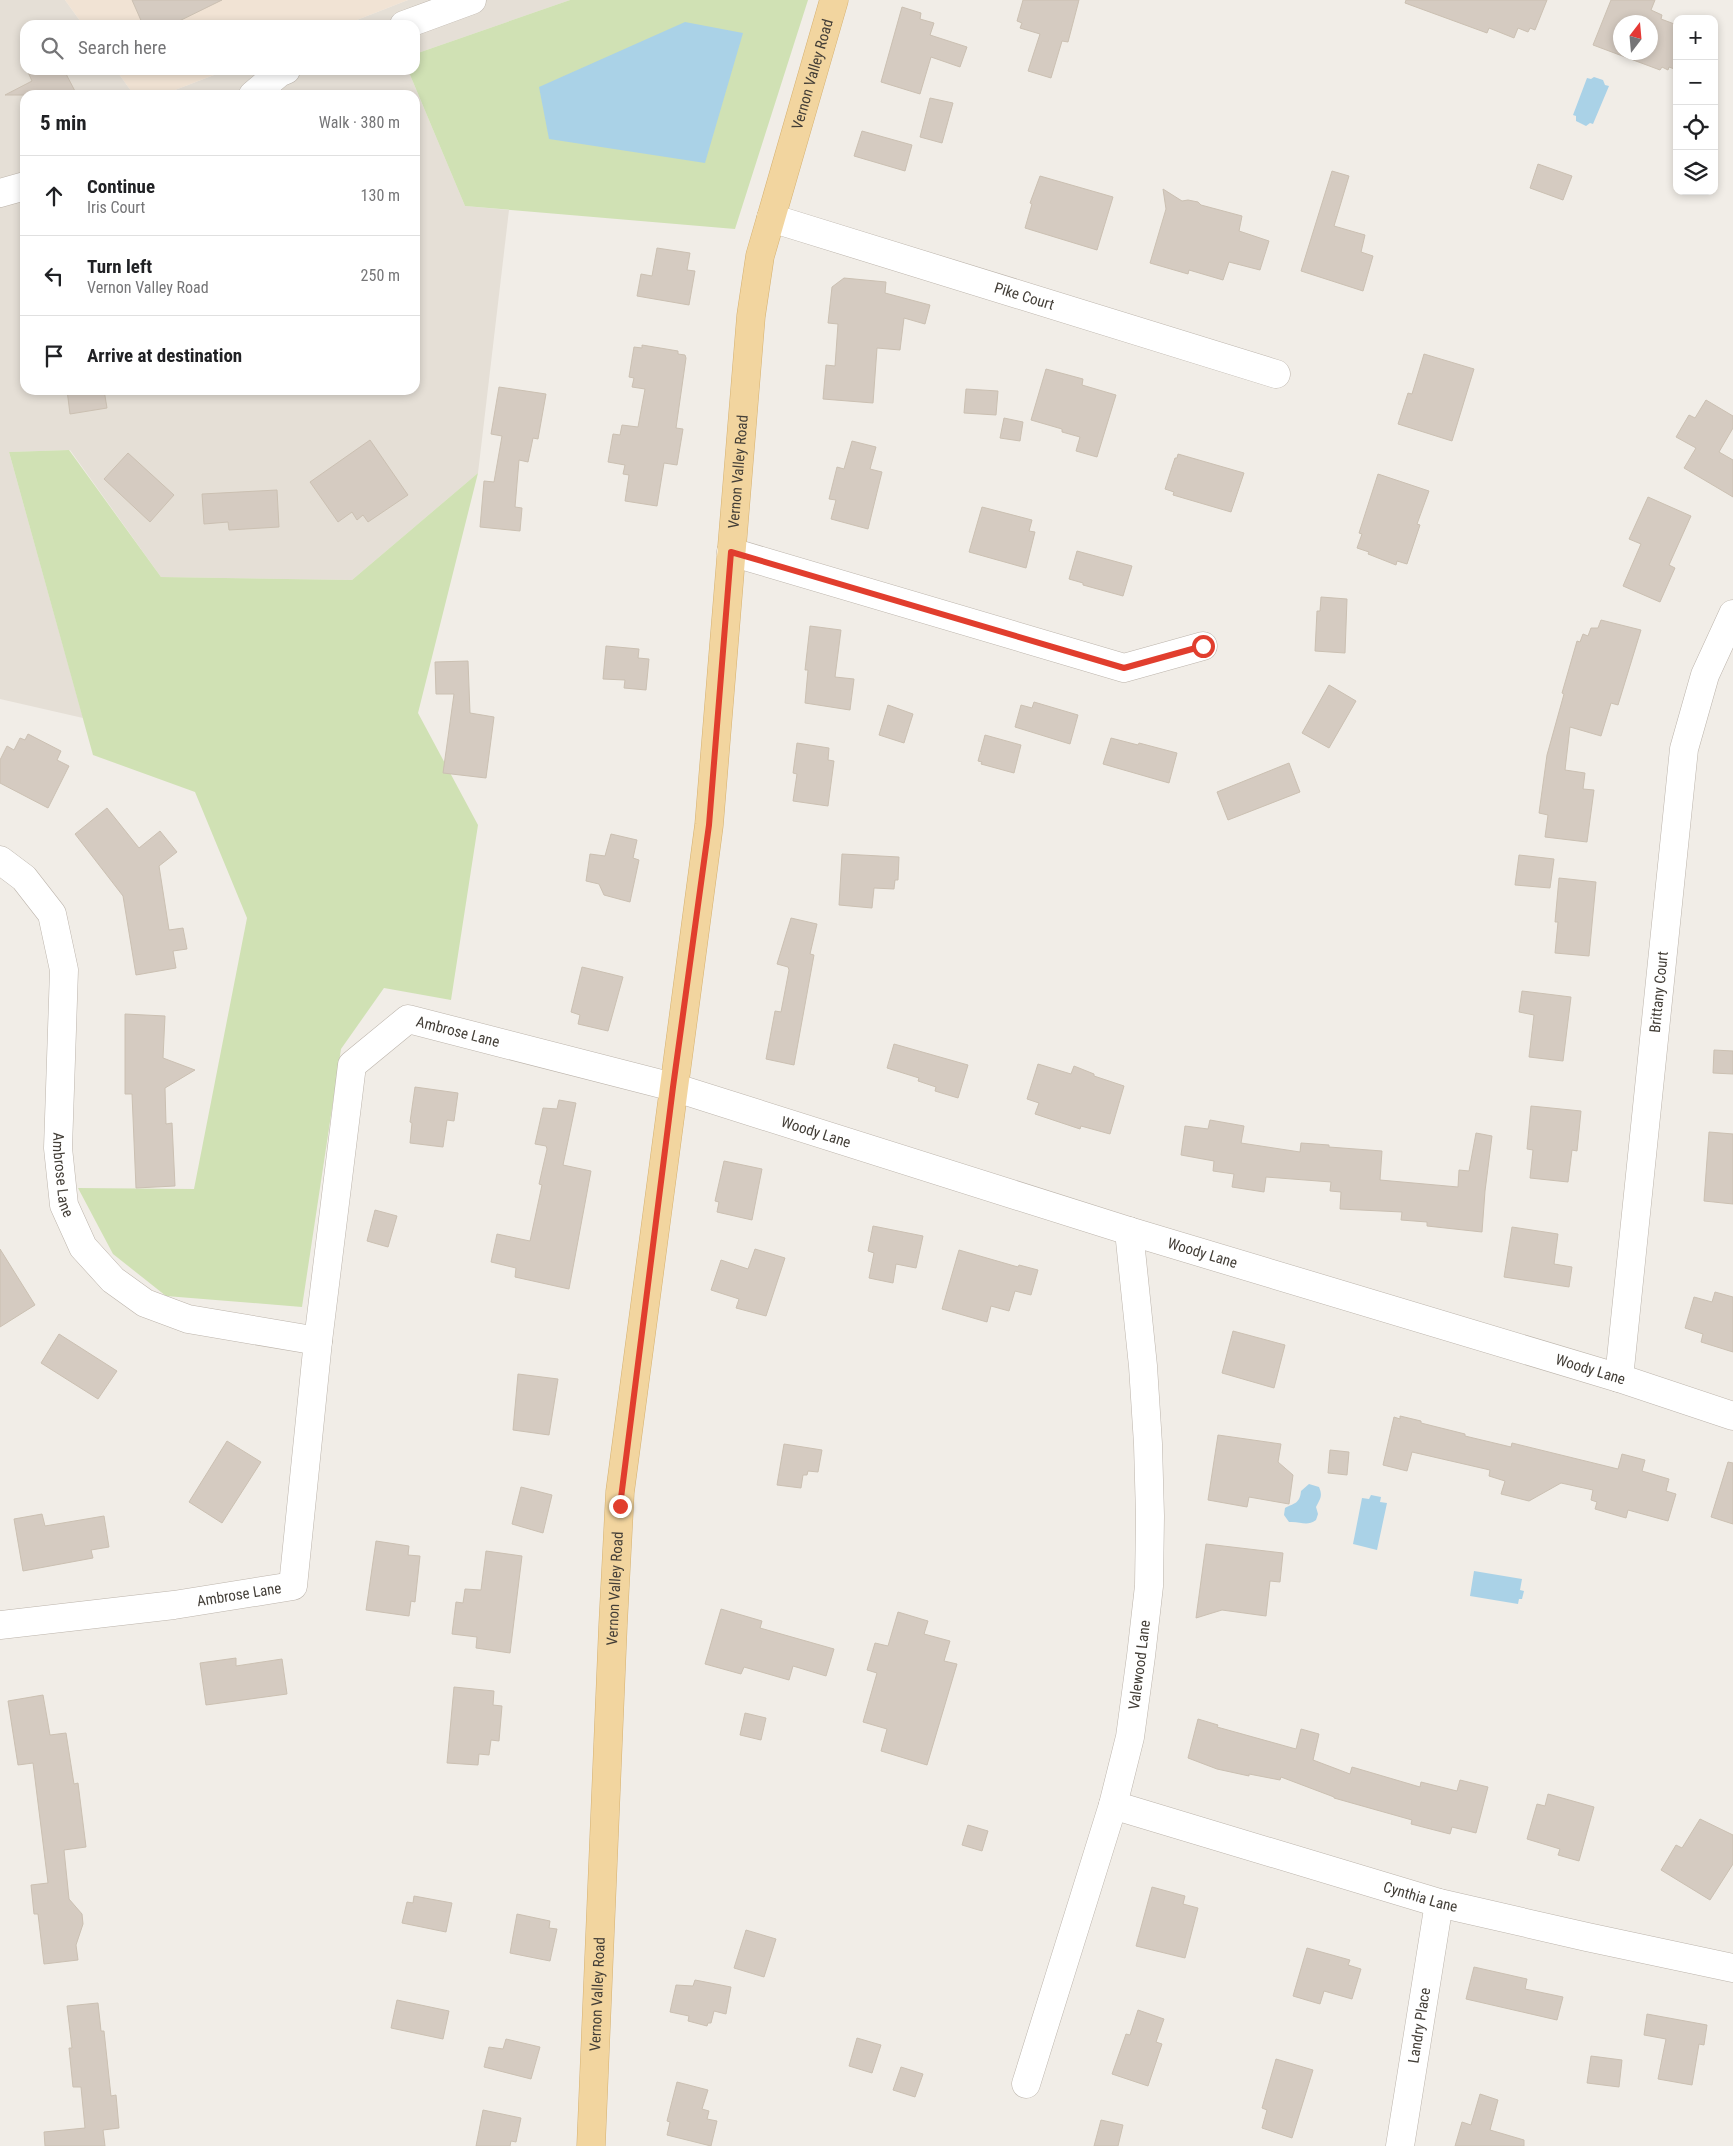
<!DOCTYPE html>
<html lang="en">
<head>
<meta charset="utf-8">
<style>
	body { margin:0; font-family:"Roboto Condensed",sans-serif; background:#f6f6f6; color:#202124 }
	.controls { position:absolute; right:15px; top:15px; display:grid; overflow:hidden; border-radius:10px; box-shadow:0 2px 8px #0003 }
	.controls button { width:45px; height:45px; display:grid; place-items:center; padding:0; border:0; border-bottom:1px solid #e0e0e0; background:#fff; color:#202124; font:25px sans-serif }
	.compass { position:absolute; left:1613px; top:15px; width:45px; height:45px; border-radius:50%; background:#fff; box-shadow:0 2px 8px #0003; rotate:16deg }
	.stop { position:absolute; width:15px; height:15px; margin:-11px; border:4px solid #e13e2e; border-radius:50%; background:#fff }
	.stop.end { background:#e13e2e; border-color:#fff; box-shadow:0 1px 5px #0008 }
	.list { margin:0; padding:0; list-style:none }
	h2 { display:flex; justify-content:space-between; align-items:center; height:65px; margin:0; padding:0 20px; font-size:21px }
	h2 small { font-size:16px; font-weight:400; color:#757577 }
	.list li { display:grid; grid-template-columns:32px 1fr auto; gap:15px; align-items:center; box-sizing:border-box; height:80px; padding:0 20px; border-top:1px solid #e0e0e0 }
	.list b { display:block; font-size:19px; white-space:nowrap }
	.list p { margin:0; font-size:16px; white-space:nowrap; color:#757577 }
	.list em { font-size:16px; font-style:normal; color:#757577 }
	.icon { flex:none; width:28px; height:28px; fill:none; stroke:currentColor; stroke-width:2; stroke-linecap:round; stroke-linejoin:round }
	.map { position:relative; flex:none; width:1733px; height:2146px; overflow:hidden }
	.search { position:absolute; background:#fff; box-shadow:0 2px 8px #0003; left:20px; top:20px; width:400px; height:55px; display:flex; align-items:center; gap:12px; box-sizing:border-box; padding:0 18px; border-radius:15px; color:#757577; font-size:19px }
	.panel { position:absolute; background:#fff; box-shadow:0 2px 8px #0003; left:20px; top:90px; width:400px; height:305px; border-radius:15px }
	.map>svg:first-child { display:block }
	.residential { fill:#e5dfd6 }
	.commercial { fill:#f1e3d4 }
	.green { fill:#d0e1b4 }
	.water { fill:#aad2e7 }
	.building { fill:#d5cbc1; stroke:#cbc0b2; fill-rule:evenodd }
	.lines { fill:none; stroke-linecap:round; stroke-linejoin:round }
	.minor-casing { stroke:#bcb4ab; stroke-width:29 }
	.major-casing { stroke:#d5b171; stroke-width:29 }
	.minor { stroke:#fff; stroke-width:28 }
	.major { stroke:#f2d59f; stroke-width:28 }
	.route { stroke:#e13e2e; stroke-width:6 }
	.labels { text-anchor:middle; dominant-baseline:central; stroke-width:5; stroke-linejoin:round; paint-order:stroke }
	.street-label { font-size:15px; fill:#433e37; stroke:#fff }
</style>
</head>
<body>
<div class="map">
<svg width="1733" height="2146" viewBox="0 0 1733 2146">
	<rect width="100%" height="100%" fill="#f1ede7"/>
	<g class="residential">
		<path d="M0 0H65L83 25H25V70H116L134 95H25V390H415V95H162L227 70H408L465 206 509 210 478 473 352 580 161 577 70 450 9 452 83 718 0 699Z"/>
		<path d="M408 0H570L415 54V25H344Z"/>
	</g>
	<g class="commercial">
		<path d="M65 0H408L344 25H83Z"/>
		<path d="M116 70H227L162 95H134Z"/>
	</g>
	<g class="green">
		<path d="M570 0H808L735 229 465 206 408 70H415V54Z"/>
		<path d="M69 450 161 577 352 580 478 473 418 713 478 825 451 1000 384 988 341 1049 302 1307 166 1296 113 1254 78 1188 194 1189 247 918 195 792 93 755 9 452Z"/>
	</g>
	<g class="water">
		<path d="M685 22 743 33 705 163 549 139 539 87Z"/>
		<path d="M1594 77 1603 80 1605 85 1609 86 1593 124 1590 123 1586 126 1576 121V116L1573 115 1587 78 1591 79Z"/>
		<path d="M1309 1484 1319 1487C1323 1496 1320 1499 1316 1507L1318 1514 1316 1520C1306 1527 1301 1521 1289 1522L1284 1515 1285 1508C1295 1503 1300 1503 1301 1491Z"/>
		<path d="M1371 1495 1381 1497 1380 1502 1387 1503 1377 1550 1353 1544 1362 1498 1369 1499Z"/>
		<path d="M1474 1571 1522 1579 1520 1590 1524 1591 1522 1599H1519L1518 1604 1470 1596Z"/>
	</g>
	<g class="building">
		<path d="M132 0H222L171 25H143Z"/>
		<path d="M1023 0H1079L1068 42 1062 41 1051 78 1028 71 1040 34 1020 28 1022 23 1017 21Z"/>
		<path d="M1406 0H1547L1535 30 1530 28 1528 32 1518 28 1514 38 1489 28 1487 33 1405 3Z"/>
		<path d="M1611 0H1655L1651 10 1662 15 1661 19 1677 25V70L1669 67 1668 70 1662 67 1660 70 1593 45ZM1620 22H1650V52H1620Z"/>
		<path d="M902 7 921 13 920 19 934 23 930 35 967 47 960 67 931 57 920 94 881 82Z"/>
		<path d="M27 70H64L77 95H5L32 81Z"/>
		<path d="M930 98 953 103 942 143 920 137Z"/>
		<path d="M862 131 912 145 905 171 854 156Z"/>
		<path d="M1538 164 1572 176 1563 200 1530 188Z"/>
		<path d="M1332 171 1349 176 1334 226 1365 235 1361 252 1373 256 1363 291 1301 271Z"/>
		<path d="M1040 176 1113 197 1097 250 1025 228 1032 204 1030 203Z"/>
		<path d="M1163 189 1182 201 1188 200 1198 202 1201 205 1242 216 1239 231 1269 241 1260 270 1229 262 1223 280 1189 270 1188 274 1150 263 1166 209Z"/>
		<path d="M657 248 690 253 687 270 695 271 689 305 637 296 641 274 652 276Z"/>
		<path d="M844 278 886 282 885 293 930 305 925 324 904 318 900 350 877 348 873 403 823 399 826 365 835 366 838 324 828 323 832 287Z"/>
		<path d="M642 345 678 351V354L685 355 686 358 676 428 683 429 677 465 664 463 657 506 625 501 629 475 623 474 625 465 608 462 613 434 620 435 622 425 638 427 645 389 632 387 634 378 629 377 634 347 642 348Z"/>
		<path d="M1424 354 1474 369 1452 441 1398 424 1408 393 1412 394Z"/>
		<path d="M1046 369 1083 379 1082 385 1116 395 1097 457 1076 451 1080 437 1062 432V429L1031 420Z"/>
		<path d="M499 387 546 394 538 439 533 438 528 462 519 460 515 507 522 508 520 531 480 527 484 481 494 482 502 436 491 434Z"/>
		<path d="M966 389 998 391 996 415 964 413Z"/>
		<path d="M67 390H104L107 408 70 414Z"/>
		<path d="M1706 400 1733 416V428L1719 452 1733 460V497L1684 468 1696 448 1676 437 1689 415 1695 418Z"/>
		<path d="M1004 418 1023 422 1020 441 1000 438Z"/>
		<path d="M370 440 408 495 368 522 363 515 357 520 352 512 338 522 310 482Z"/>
		<path d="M852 441 876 447 870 469 882 472 868 529 831 519 836 500 829 499 837 467 844 469Z"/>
		<path d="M128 453 174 495 150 522 104 479Z"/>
		<path d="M1178 454 1244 473 1231 512 1173 495 1174 492 1165 489 1175 458H1177Z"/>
		<path d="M1378 474 1429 491 1417 524 1420 525 1407 564 1397 561 1396 565 1368 554 1369 552 1357 548 1362 534 1359 533Z"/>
		<path d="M277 490 279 527 229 530 228 522 204 524 202 494Z"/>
		<path d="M1648 497 1691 516 1669 565 1675 568 1660 602 1623 586 1641 544 1629 539Z"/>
		<path d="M982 507 1032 520 1029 531 1035 532 1026 568 969 552Z"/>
		<path d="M1077 551 1132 566 1123 596 1083 585V583L1069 579Z"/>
		<path d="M1321 597 1347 599 1345 653 1315 651 1317 611H1320Z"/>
		<path d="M1601 620 1641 630 1618 705 1611 703 1601 736 1570 727 1565 770 1585 773 1583 789 1594 790 1587 842 1545 837 1548 815 1539 813 1547 755 1564 694 1562 693 1577 641 1580 642 1583 634 1588 636 1591 628H1598Z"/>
		<path d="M810 626 841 630 835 677 854 679 850 710 805 703 808 670H805Z"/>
		<path d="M606 646 639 649 638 658 649 659 646 690 624 688 625 680 603 679Z"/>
		<path d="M468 661 470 713 494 717 486 778 443 773 454 694H436L435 662Z"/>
		<path d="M1329 685 1356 701 1329 748 1302 733Z"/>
		<path d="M1034 702 1078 715 1070 744 1015 727 1021 705 1032 708Z"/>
		<path d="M888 705 913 714 904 743 879 735Z"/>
		<path d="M28 734 61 751 57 760 69 766 48 808 0 783V760L7 746 14 750 20 738 25 740Z"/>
		<path d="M985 735 1021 745 1014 773 981 764 982 762 978 761Z"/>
		<path d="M1111 738 1138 745 1139 743 1177 753 1169 783 1103 764Z"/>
		<path d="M797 743 829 748 828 760 834 761 828 806 793 801 797 774 793 773Z"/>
		<path d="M1289 763 1300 792 1228 820 1217 792Z"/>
		<path d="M107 808 139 848 160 831 177 852 159 866 169 930 183 928 187 949 173 951 176 968 136 975 123 896 75 834Z"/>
		<path d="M611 834 637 840 633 858 639 860 630 902 604 895 599 884 586 881 590 854 605 856Z"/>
		<path d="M842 854 899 857 898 880H895L894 889 874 888 872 908 839 905Z"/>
		<path d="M1519 855 1554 859 1550 888 1515 885Z"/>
		<path d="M1559 878 1596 882 1589 956 1555 953 1558 922H1555Z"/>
		<path d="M791 918 817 924 810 954 814 955 794 1065 766 1059 775 1011 781 1012 789 970 788 967 777 964Z"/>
		<path d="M582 967 623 977 608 1031 578 1024 580 1015 571 1012Z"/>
		<path d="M1522 991 1571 997 1563 1061 1529 1057 1534 1015 1519 1012Z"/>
		<path d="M125 1014 165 1016 163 1058 195 1070 165 1088 166 1124 172 1123 175 1186 136 1188 132 1094H125Z"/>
		<path d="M894 1044 968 1065 958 1098 935 1091 936 1087 918 1081 919 1078 887 1068Z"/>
		<path d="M1714 1050 1733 1051V1074L1713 1073Z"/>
		<path d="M1038 1064 1071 1074 1074 1066 1094 1074V1076L1124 1086 1110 1134 1081 1126 1080 1129 1035 1114 1039 1103 1027 1099Z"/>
		<path d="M415 1087 458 1093 454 1121 447 1120 443 1147 410 1143 412 1123 410 1122Z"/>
		<path d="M559 1100 576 1103 563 1165 591 1171 569 1289 515 1277 516 1268 491 1262 497 1234 530 1241 542 1185 539 1184 547 1149 546 1146 535 1144 543 1108 557 1109Z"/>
		<path d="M1531 1106 1581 1111 1577 1151 1572 1150 1568 1182 1530 1178 1533 1150 1527 1149Z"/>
		<path d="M1210 1120 1244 1126 1241 1143 1300 1152 1301 1143 1329 1145V1147L1382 1151 1380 1180 1458 1187 1459 1170 1469 1171 1476 1133 1492 1136 1485 1191 1482 1232 1427 1226V1222L1401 1220 1402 1212 1340 1209 1341 1192 1330 1191 1331 1182 1266 1177 1264 1192 1232 1187 1234 1174 1213 1171 1214 1161 1181 1155 1185 1126 1208 1129Z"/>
		<path d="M1709 1132 1733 1134V1204L1704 1201Z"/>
		<path d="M724 1161 762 1169 752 1220 717 1212 719 1202 715 1201Z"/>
		<path d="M375 1210 397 1216 388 1247 367 1241Z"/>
		<path d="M873 1226 923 1236 916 1268 896 1264 893 1283 869 1278 874 1253 868 1251Z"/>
		<path d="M1512 1227 1558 1234 1554 1264 1572 1267 1569 1287 1504 1277Z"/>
		<path d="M0 1249 35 1305 0 1327Z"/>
		<path d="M755 1249 785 1258 766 1316 736 1308 739 1299 711 1290 721 1260 748 1269Z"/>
		<path d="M959 1250 1018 1267 1019 1265 1038 1270 1031 1295 1015 1291 1009 1311 991 1306 987 1322 942 1309Z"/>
		<path d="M1715 1292 1733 1297V1352L1701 1342 1703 1334 1685 1328 1694 1297 1712 1302Z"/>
		<path d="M1233 1331 1285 1345 1274 1388 1222 1373Z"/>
		<path d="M59 1334 117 1371 98 1399 41 1363Z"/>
		<path d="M518 1374 558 1379 549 1435 513 1430Z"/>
		<path d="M1400 1416 1421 1421V1423L1465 1434V1436L1511 1447 1512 1443 1618 1469 1622 1454 1645 1460 1642 1471 1669 1479 1666 1491 1676 1494 1668 1521 1628 1510 1626 1518 1595 1509 1597 1502 1591 1500 1593 1490 1561 1483 1529 1501 1501 1494 1505 1481 1489 1476 1490 1470 1412 1452 1407 1471 1383 1465 1394 1417 1400 1419Z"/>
		<path d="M1218 1435 1281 1444 1278 1462 1293 1475 1289 1504 1249 1497 1247 1507 1208 1500Z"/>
		<path d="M227 1441 261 1462 222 1523 189 1502Z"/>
		<path d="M784 1444 822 1450 818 1472 808 1471 807 1475H803L801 1488 777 1485Z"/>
		<path d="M1330 1450 1349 1452 1347 1475 1328 1473Z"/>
		<path d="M1728 1462 1733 1463V1524L1711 1517Z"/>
		<path d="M521 1487 552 1495 543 1533 512 1524Z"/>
		<path d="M42 1514 45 1526 104 1516 109 1547 91 1550 93 1558 23 1571 14 1519Z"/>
		<path d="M376 1541 409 1546 408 1555 420 1556 415 1602 411 1601 409 1616 366 1610Z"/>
		<path d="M1206 1544 1283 1553 1280 1582 1270 1581 1266 1616 1222 1610 1196 1618Z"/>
		<path d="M486 1551 522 1556 510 1653 476 1648 477 1637 452 1634 456 1602 463 1603 465 1589 481 1590Z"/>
		<path d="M721 1609 762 1621 760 1628 834 1649 826 1676 793 1666 789 1680 744 1667 741 1674 705 1664Z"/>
		<path d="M898 1612 928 1621 924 1634 950 1641 944 1661 957 1664 927 1765 881 1751 887 1729 863 1722 877 1673 867 1670 875 1643 888 1646Z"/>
		<path d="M236 1658V1666L282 1659 287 1694 206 1705 200 1663Z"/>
		<path d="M454 1687 494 1691 493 1705 502 1706 499 1741 491 1740 489 1755 479 1754 478 1765 447 1763Z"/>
		<path d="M43 1695 50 1735 66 1733 74 1784 78 1783 86 1847 64 1850 69 1899 82 1914 83 1924 76 1945 78 1960 44 1964 38 1914H34L31 1885 48 1883 33 1763 18 1765 8 1701Z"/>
		<path d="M745 1713 766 1718 761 1740 740 1735Z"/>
		<path d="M1198 1719 1218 1725 1217 1727 1296 1749 1301 1729 1319 1734 1313 1760 1350 1774 1352 1767 1420 1787 1421 1782 1457 1791 1460 1780 1488 1787 1476 1833 1452 1827 1450 1834 1411 1824 1412 1820 1334 1798V1797L1281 1777 1280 1780 1249 1774V1776L1217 1769 1188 1758Z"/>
		<path d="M1548 1794 1594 1807 1579 1861 1558 1855 1560 1849 1527 1839 1537 1804 1545 1806Z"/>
		<path d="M1700 1819 1733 1835V1864L1710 1900 1661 1870 1676 1845 1682 1848Z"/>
		<path d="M968 1825 988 1831 982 1851 962 1845Z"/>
		<path d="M1152 1887 1185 1896 1183 1904 1198 1908 1185 1958 1136 1946Z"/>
		<path d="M414 1896 452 1903 446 1932 402 1923 407 1902 413 1903Z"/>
		<path d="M517 1914 550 1921 549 1928 557 1929 550 1961 510 1953Z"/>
		<path d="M746 1930 776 1939 764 1977 734 1968Z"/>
		<path d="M1307 1948 1350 1960 1348 1965 1361 1969 1352 1999 1324 1991 1320 2004 1293 1996Z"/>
		<path d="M1474 1967 1527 1979 1525 1989 1563 1997 1557 2020 1466 1999Z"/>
		<path d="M695 1980 731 1987 726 2014 714 2011 711 2023H708L707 2026 688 2021 689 2016 670 2012 676 1985 693 1986Z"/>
		<path d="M397 2000 449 2011 443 2039 391 2028Z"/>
		<path d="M98 2003 101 2031H104L111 2096 116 2095 119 2128 103 2130 105 2146H45L44 2132 85 2128 81 2087H73L69 2048H72L67 2006Z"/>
		<path d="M1138 2010 1164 2019 1156 2042 1162 2044 1148 2086 1112 2074 1126 2034 1130 2035Z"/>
		<path d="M1647 2014 1707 2025 1704 2045 1699 2044 1692 2085 1658 2079 1666 2039 1644 2035Z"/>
		<path d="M857 2038 881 2045 872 2073 849 2066Z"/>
		<path d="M506 2039 540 2047 531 2079 484 2067 489 2047 503 2049Z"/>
		<path d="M1591 2056 1622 2060 1619 2087 1587 2083Z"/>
		<path d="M1276 2059 1313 2070 1292 2138 1262 2128 1267 2110 1262 2108Z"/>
		<path d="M901 2067 923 2074 915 2097 893 2090Z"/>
		<path d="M677 2082 708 2090 702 2109 709 2111 707 2119 717 2121 711 2146 667 2135 670 2122 667 2121Z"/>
		<path d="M1480 2094 1498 2100 1490 2130 1524 2140V2146H1455L1462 2122 1471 2125Z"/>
		<path d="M483 2110 521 2118 516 2142 511 2141 510 2146H476Z"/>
		<path d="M1101 2120 1123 2125 1118 2146H1094Z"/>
	</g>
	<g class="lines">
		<defs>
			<g id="minor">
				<path d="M404 25 472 0"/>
				<path d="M253 95 279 73 286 70"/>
				<path d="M0 193 25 186"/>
				<path id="s1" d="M771 218 1276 374"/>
				<path d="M731 552 1124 668 1203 646"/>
				<path id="s2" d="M0 860 24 878 52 914 64 970 58 1148 64 1205 83 1247 113 1280 145 1303 188 1319 318 1341"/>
				<path id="s3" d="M1619 1378 1684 749 1705 675 1733 614"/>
				<path id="s4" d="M0 1625 174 1605 293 1586 318 1341 352 1065 408 1019 673 1087 1129 1231 1619 1378 1733 1416"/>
				<path id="s5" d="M1113 1805 1439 1903 1587 1937 1733 1968"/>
				<path id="s6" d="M1026 2084 1113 1805 1130 1737 1141 1656 1149 1586 1150 1516 1148 1444 1143 1366 1129 1231"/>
				<path id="s7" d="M1400 2146 1439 1903"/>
			</g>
			<g id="major">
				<path id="s8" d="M591 2146 613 1625 620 1492 709 825 751 316 760 256 834 0"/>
			</g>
		</defs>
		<use href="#minor" class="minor-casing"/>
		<use href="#major" class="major-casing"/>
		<use href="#minor" class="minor"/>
		<use href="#major" class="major"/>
	</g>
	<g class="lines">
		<path class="route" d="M620 1506 673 1087 709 825 731 552 1124 668 1203 646"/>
	</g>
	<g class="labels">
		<g class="street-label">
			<text stroke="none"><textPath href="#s8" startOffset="2088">Vernon Valley Road</textPath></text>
			<text stroke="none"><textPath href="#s1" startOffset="265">Pike Court</textPath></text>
			<text stroke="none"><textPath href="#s8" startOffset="1682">Vernon Valley Road</textPath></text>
			<text stroke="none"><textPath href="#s3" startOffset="388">Brittany Court</textPath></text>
			<text stroke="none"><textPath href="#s4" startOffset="944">Ambrose Lane</textPath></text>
			<text stroke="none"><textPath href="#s4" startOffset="1316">Woody Lane</textPath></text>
			<text stroke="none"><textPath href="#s2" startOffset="338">Ambrose Lane</textPath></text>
			<text stroke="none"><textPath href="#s4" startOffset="1721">Woody Lane</textPath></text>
			<text stroke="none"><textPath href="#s4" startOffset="2126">Woody Lane</textPath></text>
			<text stroke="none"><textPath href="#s8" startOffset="558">Vernon Valley Road</textPath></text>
			<text stroke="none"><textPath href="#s4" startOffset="241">Ambrose Lane</textPath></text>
			<text stroke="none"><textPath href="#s6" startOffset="435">Valewood Lane</textPath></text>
			<text stroke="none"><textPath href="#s5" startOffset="321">Cynthia Lane</textPath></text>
			<text stroke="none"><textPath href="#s8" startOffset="152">Vernon Valley Road</textPath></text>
			<text stroke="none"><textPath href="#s7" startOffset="122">Landry Place</textPath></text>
		</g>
	</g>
</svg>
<div class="controls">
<button>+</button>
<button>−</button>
<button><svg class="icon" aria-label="locate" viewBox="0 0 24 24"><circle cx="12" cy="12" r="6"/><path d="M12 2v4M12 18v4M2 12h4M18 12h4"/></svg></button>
<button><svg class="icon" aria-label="layers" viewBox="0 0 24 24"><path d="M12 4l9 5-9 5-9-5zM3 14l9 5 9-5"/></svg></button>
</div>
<svg class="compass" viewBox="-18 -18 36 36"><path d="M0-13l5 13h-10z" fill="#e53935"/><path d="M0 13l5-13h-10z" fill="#757577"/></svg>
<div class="stop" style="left:1203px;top:646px"></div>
<div class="stop end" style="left:620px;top:1506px"></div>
<div class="search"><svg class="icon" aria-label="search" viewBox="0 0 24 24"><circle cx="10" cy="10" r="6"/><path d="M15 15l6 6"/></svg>Search here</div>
<section class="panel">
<h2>5 min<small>Walk · 380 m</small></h2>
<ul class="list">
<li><svg class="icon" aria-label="ahead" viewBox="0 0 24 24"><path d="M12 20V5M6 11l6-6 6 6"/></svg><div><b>Continue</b><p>Iris Court</p></div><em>130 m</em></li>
<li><svg class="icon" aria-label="left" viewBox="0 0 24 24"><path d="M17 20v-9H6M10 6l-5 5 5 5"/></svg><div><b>Turn left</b><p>Vernon Valley Road</p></div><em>250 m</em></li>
<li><svg class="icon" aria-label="arrive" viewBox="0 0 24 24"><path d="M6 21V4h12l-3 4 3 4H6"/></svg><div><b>Arrive at destination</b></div></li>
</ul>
</section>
</div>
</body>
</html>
